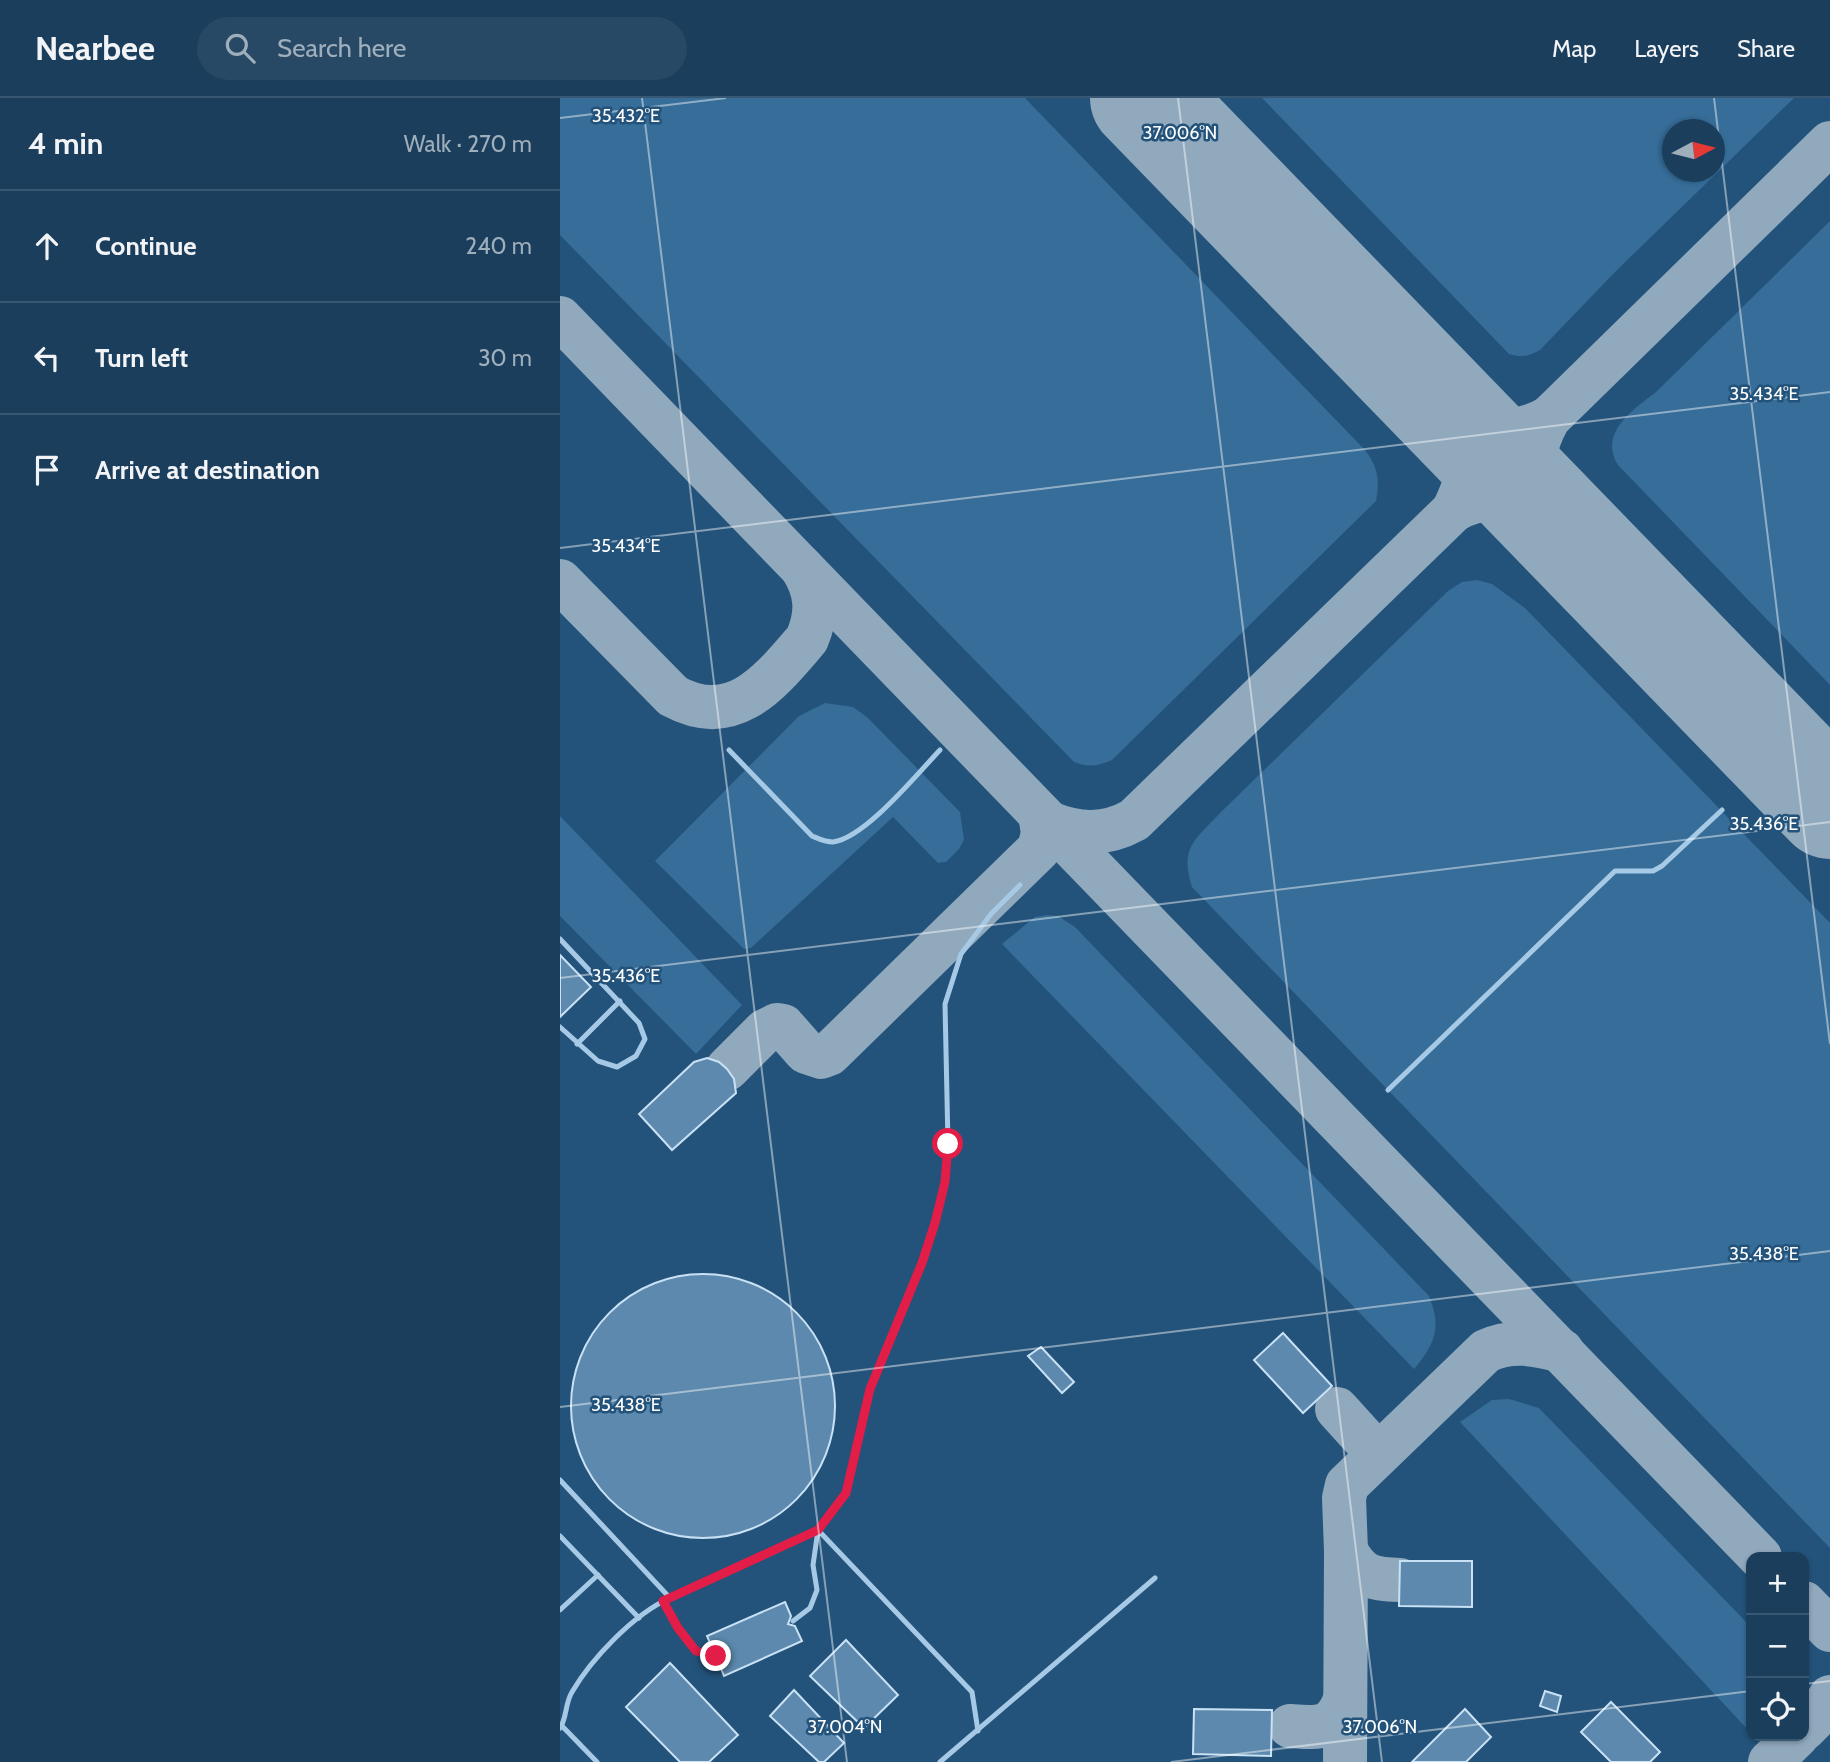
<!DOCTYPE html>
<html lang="en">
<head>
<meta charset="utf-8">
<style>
	body { margin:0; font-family:Cabin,sans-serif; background:#274965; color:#f1f3f6 }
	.controls { position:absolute; right:21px; bottom:21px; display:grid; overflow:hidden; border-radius:14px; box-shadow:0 2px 5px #0004 }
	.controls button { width:63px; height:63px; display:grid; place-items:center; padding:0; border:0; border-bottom:2px solid #385772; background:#1a3e5c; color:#f1f3f6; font:35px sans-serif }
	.compass { position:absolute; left:1102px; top:21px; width:63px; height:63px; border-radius:50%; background:#1a3e5c; box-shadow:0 2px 5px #0004; rotate:83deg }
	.stop { position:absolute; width:21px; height:21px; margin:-16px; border:5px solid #e11d48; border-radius:50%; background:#fff }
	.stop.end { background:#e11d48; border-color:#fff; box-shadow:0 2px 7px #0008 }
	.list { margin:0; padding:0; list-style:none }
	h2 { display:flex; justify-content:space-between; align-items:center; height:91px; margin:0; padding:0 28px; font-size:30px }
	h2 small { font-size:23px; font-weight:400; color:#9faebb }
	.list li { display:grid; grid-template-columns:46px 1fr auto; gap:21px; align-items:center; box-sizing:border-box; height:112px; padding:0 28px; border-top:2px solid #385772 }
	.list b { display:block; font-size:26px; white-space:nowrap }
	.list em { font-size:23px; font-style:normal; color:#9faebb }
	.icon { flex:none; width:38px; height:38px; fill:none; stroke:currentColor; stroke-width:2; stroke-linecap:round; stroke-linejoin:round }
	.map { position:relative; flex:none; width:1270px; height:1664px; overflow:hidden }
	header { display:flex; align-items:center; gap:42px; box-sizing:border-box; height:98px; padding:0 35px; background:#1a3e5c; border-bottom:2px solid #385772 }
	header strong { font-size:33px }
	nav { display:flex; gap:38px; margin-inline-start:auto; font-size:24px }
	.search { width:490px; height:63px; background:#274965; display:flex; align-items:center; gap:18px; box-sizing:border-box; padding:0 24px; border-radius:38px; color:#9faebb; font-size:26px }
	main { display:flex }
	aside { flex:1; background:#1a3e5c }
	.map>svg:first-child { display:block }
	.green { fill:#366d99; fill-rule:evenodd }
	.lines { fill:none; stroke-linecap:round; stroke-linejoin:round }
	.taxiway { stroke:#91a9bd; stroke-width:44 }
	.runway { stroke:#91a9bd; stroke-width:108 }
	.building { fill:#5c89ad; stroke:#c9e1f4; stroke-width:2 }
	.lane { stroke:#a6c9e5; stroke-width:5 }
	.route { stroke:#e11d48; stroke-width:9 }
	.ticks { fill:none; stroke:#fff; stroke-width:2; stroke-opacity:0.45 }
	.ticks-label { font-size:18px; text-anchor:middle; fill:#fff; stroke:#23537b; stroke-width:5; stroke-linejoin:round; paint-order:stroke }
</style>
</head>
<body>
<header>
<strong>Nearbee</strong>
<div class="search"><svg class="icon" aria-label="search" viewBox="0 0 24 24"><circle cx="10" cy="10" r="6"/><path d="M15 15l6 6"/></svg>Search here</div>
<nav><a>Map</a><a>Layers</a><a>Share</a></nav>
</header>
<main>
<aside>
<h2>4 min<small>Walk · 270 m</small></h2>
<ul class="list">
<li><svg class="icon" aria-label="ahead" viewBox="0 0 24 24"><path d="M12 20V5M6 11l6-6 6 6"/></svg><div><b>Continue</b></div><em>240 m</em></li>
<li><svg class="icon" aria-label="left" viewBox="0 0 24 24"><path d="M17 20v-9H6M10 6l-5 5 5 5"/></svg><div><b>Turn left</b></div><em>30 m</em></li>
<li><svg class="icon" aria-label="arrive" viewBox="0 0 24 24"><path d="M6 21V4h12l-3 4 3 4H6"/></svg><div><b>Arrive at destination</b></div></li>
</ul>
</aside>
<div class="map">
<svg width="1270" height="1664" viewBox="0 0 1270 1664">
	<rect width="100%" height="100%" fill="#23537b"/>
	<g class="green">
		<path d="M0 0H465L805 352C818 369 820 382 816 403L552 662C537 668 529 670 514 664L0 137Z"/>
		<path d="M702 0H1234L1056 173 980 252C969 258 962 260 949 256ZM1112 32H1154V74H1112Z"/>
		<path d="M1270 123V587L1058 367C1038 336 1073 311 1095 295Z"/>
		<path d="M917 482 932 486 965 510 1270 825V1450L632 789C619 749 636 741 661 714L888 493 902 484Z"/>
		<path d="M265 605 293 609 307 619 400 714 404 742 399 751 386 764 378 765 333 719 191 850 184 851 95 763 239 618Z"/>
		<path d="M0 718 182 907 136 956 0 818Z"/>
		<path d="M487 817 498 818 515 829 869 1198C882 1230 875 1246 854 1271L442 846 475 819Z"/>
		<path d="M949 1301 979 1310 1191 1529 1190 1634 900 1324 932 1302Z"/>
	</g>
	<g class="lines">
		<g class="taxiway">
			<path d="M0 220 1200 1459"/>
			<path d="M898 324C934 334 955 338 989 320"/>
			<path d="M893 413C911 377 911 363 898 324"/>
			<path d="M0 483 113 598C174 631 210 584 247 541 258 515 257 494 242 470"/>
			<path d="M489 725C519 737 545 738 574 722L893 413C920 396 948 400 978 406 972 370 971 352 989 320L1270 45"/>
			<path d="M167 971 205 933 217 927 223 928 246 954 261 959 269 956 479 751 483 735 480 716"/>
			<path d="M777 1311 806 1343"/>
			<path d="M786 1453C801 1479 811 1481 840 1482"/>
			<path d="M1244 1505 1270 1532"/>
			<path d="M730 1628C760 1630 773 1632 785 1602V1615"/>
			<path d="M1244 1631 1261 1614 1270 1599"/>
			<path d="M785 1664 786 1453 784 1400 787 1387 926 1253C952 1241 976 1246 1002 1253"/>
			<path d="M1210 1664 1237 1638"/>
		</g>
		<path class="runway" d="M584 0 1270 707"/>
	</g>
	<g class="building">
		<path d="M0 857 31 889 0 919Z"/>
		<path d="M147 960 159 964 167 971 174 981 176 995 112 1052 79 1016 134 964Z"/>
		<circle cx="143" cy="1308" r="132"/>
		<path d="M723 1235 772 1288 743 1315 694 1262Z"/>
		<path d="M481 1249 514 1284 502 1295 468 1258Z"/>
		<path d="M840 1463H912V1509L839 1508Z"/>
		<path d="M225 1504 231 1518 228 1526 235 1528 242 1543 164 1578 158 1563 161 1556 153 1552 147 1538Z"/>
		<path d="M286 1542 338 1597 304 1630 250 1578Z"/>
		<path d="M110 1565 178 1637 149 1664H120L66 1609Z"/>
		<path d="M234 1592 284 1645 264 1664H259L210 1618Z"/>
		<path d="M985 1593 1001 1598 997 1614 980 1608Z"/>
		<path d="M1051 1604 1100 1654 1090 1664H1051L1021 1634Z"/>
		<path d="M634 1611 712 1612 711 1658 633 1656Z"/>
		<path d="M905 1611 931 1639 906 1664H852Z"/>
	</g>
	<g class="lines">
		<g class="lane">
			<path d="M169 652 252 738C259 741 265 744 273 744 305 740 357 676 380 652"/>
			<path d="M0 841 79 925 85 941 76 958 57 969 38 963 0 929"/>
			<path d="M17 946 60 903"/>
			<path d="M828 992 1055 773H1093L1102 768 1162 712"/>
			<path d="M0 1382 110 1500 258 1432 412 1594 418 1633"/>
			<path d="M0 1438 79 1520"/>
			<path d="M103 1503 118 1530 136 1553 156 1558"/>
			<path d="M0 1512 38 1477"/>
			<path d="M233 1523 250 1510 257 1492 253 1467 258 1432 286 1395 310 1291 362 1165 385 1084 388 1046 385 906 401 856 431 816 460 787"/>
			<path d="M2 1628 37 1664"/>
			<path d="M0 1630C7 1620 5 1605 12 1594 32 1560 74 1516 110 1500"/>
			<path d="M380 1664 595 1480"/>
		</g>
	</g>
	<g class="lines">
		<path class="route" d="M156 1558 136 1553 118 1530 103 1503 258 1432 286 1395 310 1291 362 1165 375 1125 385 1084 388 1046"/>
	</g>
	<path class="ticks" d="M82 0 287 1664M618 0 822 1664M1154 0 1270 946M0 20 166 0M0 450 1270 294M0 880 1270 724M0 1309 1270 1153M1244 1586 1270 1583M611 1664 1191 1593"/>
	<g class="ticks-label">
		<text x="66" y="24">35.432°E</text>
		<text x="620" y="41">37.006°N</text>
		<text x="1204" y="302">35.434°E</text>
		<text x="66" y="454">35.434°E</text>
		<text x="1204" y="732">35.436°E</text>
		<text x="66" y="884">35.436°E</text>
		<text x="1204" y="1162">35.438°E</text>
		<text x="66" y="1313">35.438°E</text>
		<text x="285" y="1635">37.004°N</text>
		<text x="820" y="1635">37.006°N</text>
	</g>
</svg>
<div class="controls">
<button>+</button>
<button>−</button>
<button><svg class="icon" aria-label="locate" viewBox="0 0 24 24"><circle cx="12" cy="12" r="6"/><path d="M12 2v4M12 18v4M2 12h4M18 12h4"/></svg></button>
</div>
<svg class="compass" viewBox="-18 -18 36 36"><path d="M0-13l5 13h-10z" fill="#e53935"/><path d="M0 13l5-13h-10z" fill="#9faebb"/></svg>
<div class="stop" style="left:388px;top:1046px"></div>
<div class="stop end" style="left:156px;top:1558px"></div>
</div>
</main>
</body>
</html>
